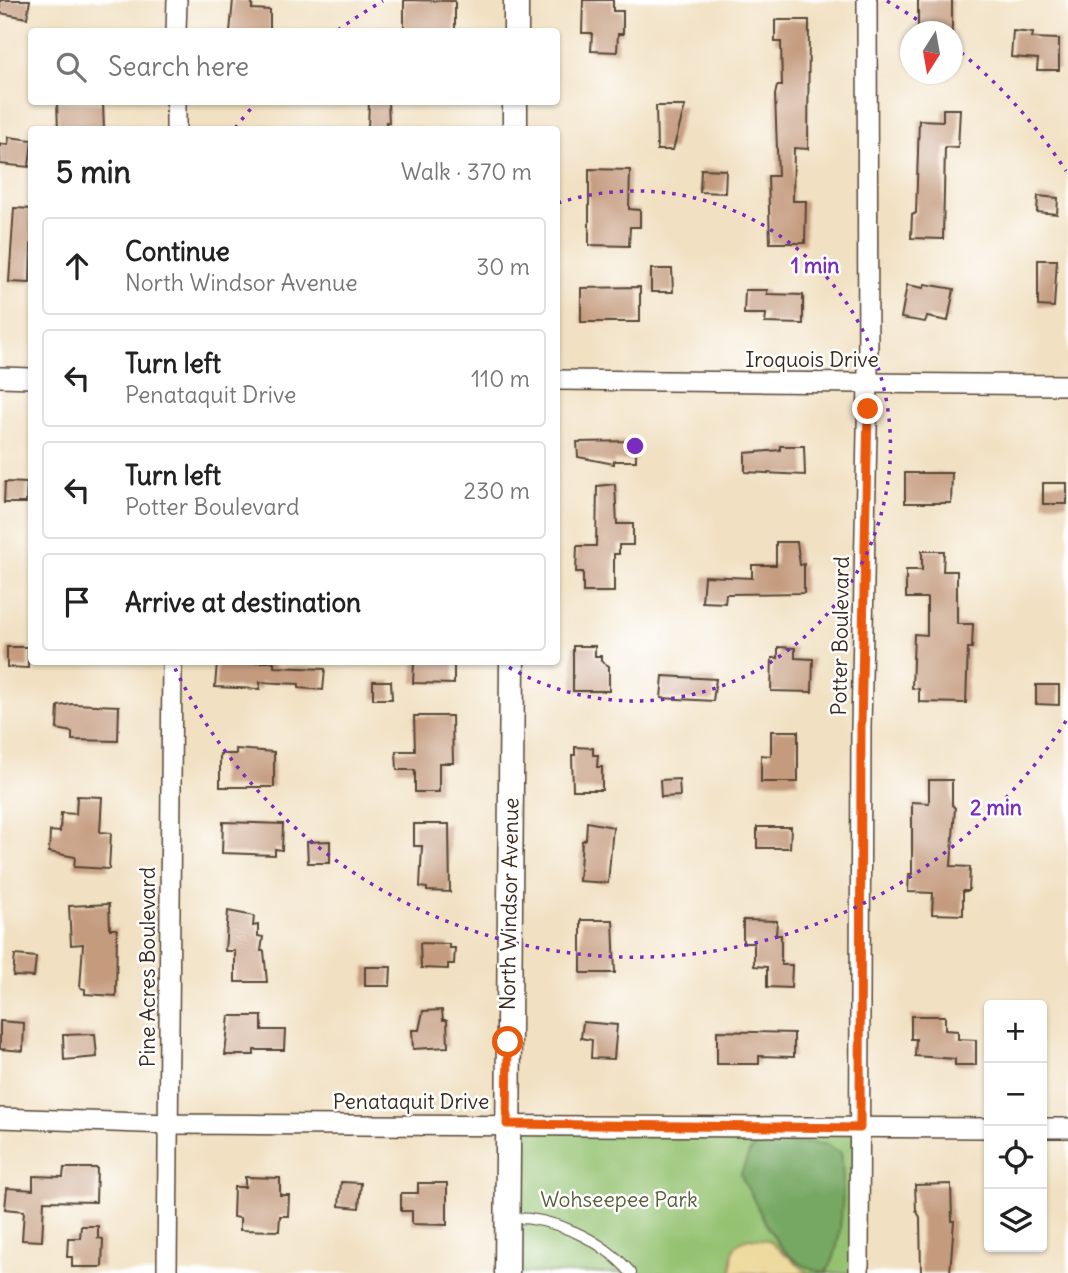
<!DOCTYPE html>
<html lang="en">
<head>
<meta charset="utf-8">
<style>
	body { margin:0; font-family:Delius,sans-serif; background:#f6f6f6; color:#222 }
	.controls { position:absolute; right:21px; bottom:21px; display:grid; overflow:hidden; border-radius:7px; box-shadow:0 2px 5px #0004 }
	.controls button { width:63px; height:63px; display:grid; place-items:center; padding:0; border:0; border-bottom:2px solid #e0e0e0; background:#fff; color:#222; font:35px sans-serif }
	.compass { position:absolute; left:900px; top:21px; width:63px; height:63px; border-radius:50%; background:#fff; box-shadow:0 2px 5px #0004; rotate:191deg }
	.stop { position:absolute; width:21px; height:21px; margin:-16px; border:5px solid #ea580c; border-radius:50%; background:#fff }
	.stop.end { background:#ea580c; border-color:#fff; box-shadow:0 2px 7px #0008 }
	.list { margin:0; padding:0; list-style:none }
	h2 { display:flex; justify-content:space-between; align-items:center; height:91px; margin:0; padding:0 28px; font-size:30px }
	h2 small { font-size:23px; font-weight:400; color:#767676 }
	.list li { display:grid; grid-template-columns:46px 1fr auto; gap:21px; align-items:center; box-sizing:border-box; height:98px; margin:0 14px 14px; padding:0 14px; border:2px solid #e0e0e0; border-radius:7px }
	.list b { display:block; font-size:26px; white-space:nowrap }
	.list p { margin:0; font-size:23px; white-space:nowrap; color:#767676 }
	.list em { font-size:23px; font-style:normal; color:#767676 }
	.icon { flex:none; width:38px; height:38px; fill:none; stroke:currentColor; stroke-width:2; stroke-linecap:round; stroke-linejoin:round }
	.map { position:relative; flex:none; width:1068px; height:1273px; overflow:hidden }
	.search { position:absolute; background:#fff; box-shadow:0 2px 5px #0004; left:28px; top:28px; width:532px; height:77px; display:flex; align-items:center; gap:18px; box-sizing:border-box; padding:0 24px; border-radius:7px; color:#767676; font-size:26px }
	.panel { position:absolute; background:#fff; box-shadow:0 2px 5px #0004; left:28px; top:126px; width:532px; height:539px; border-radius:7px }
	.map>svg:first-child { display:block }
	.green { fill:#94c271; stroke:#687648; stroke-width:2 }
	.forest { fill:#77a863; stroke:#596940; stroke-width:2 }
	.sand { fill:#eeda9e; stroke:#94825e; stroke-width:2 }
	.building { fill:#c59b7e }
	.lines { fill:none; stroke-linecap:round; stroke-linejoin:round }
	.service-casing { stroke:#564536; stroke-width:12 }
	.minor-casing { stroke:#564536; stroke-width:22 }
	.tertiary-casing { stroke:#564536; stroke-width:27 }
	.service { stroke:#fff; stroke-width:10 }
	.minor { stroke:#fff; stroke-width:19 }
	.tertiary { stroke:#fff; stroke-width:24 }
	.route { stroke:#ea580c; stroke-width:9 }
	.ring { fill:none; stroke:#7b2cbf; stroke-width:3.5; stroke-dasharray:3.5 7 }
	.labels { text-anchor:middle; dominant-baseline:central; stroke-width:5; stroke-linejoin:round; paint-order:stroke }
	.street-label { font-size:21px; fill:#3b2a1e; stroke:#fff }
	.park-label { font-size:21px; fill:#5a5f3b; stroke:#fff }
	.centre { fill:#7b2cbf; stroke:#fff; stroke-width:3.5 }
	.ring-label { font-size:21px; text-anchor:middle; font-weight:bold; fill:#7b2cbf; stroke:#fff; stroke-width:5; stroke-linejoin:round; paint-order:stroke }
</style>
</head>
<body>
<div class="map">
<svg width="1068" height="1273" viewBox="0 0 1068 1273">
	<rect width="100%" height="100%" fill="#fff"/>
	<filter id="ink" filterUnits="userSpaceOnUse"><feTurbulence type="fractalNoise" baseFrequency=".0143" numOctaves="2"/><feDisplacementMap in="SourceGraphic" scale="14" xChannelSelector="R" yChannelSelector="G"/><feConvolveMatrix kernelMatrix="1 2 1 2 8 2 1 2 1" color-interpolation-filters="sRGB"/></filter>
	<filter id="wash" filterUnits="userSpaceOnUse"><feTurbulence type="fractalNoise" baseFrequency=".00686" numOctaves="4" result="noise"/><feDisplacementMap in="SourceGraphic" scale="28" xChannelSelector="R" yChannelSelector="G"/><feGaussianBlur stdDeviation="1.57" result="paint"/><feColorMatrix in="noise" values="0 0 0 0 0 0 0 0 0 0 0 0 0 0 0 0 0 1.4 0 .05"/><feComposite in="paint" operator="in"/></filter>
	<g filter="url(#wash)">
		<rect width="100%" height="100%" fill="#f1e0c1"/>
		<path class="green" d="M507 1124 860 1128 859 1273H507Z"/>
		<path class="forest" d="M761 1141 826 1144 841 1153C845 1175 843 1259 825 1272 786 1267 768 1230 753 1198 749 1189 743 1183 741 1174L750 1151Z"/>
		<path class="sand" d="M749 1238 768 1240 808 1273H732C732 1256 730 1243 749 1238Z"/>
		<g id="blocks">
			<g class="building">
				<path d="M0 0H30L27 18 0 13Z"/>
				<path d="M233 0 252 1V9L270 10V32H230Z"/>
				<path d="M404 0 455 1V32H404Z"/>
				<path d="M583 0H613V11H623V34H618L617 52 591 51 592 33H582Z"/>
				<rect x="918" y="0" width="34" height="32"/>
				<path d="M775 20H809L808 149 794 148 793 201H806L805 243H770L768 176H778L775 95 777 86H782L781 42H775Z"/>
				<path d="M1013 31 1033 33 1032 38 1059 39V70H1037L1038 59 1011 57Z"/>
				<path d="M57 102 103 104 104 130H58Z"/>
				<path d="M369 102H388L389 123 386 122V128L368 127Z"/>
				<path d="M656 106H685L673 150H657Z"/>
				<path d="M943 109H960L958 148 945 147 943 239 911 238 912 215 916 213 919 120 943 121Z"/>
				<path d="M9 137 32 140 29 167 0 164V144L8 145Z"/>
				<path d="M589 169 630 170 629 209 640 210V227H630L629 246 589 245Z"/>
				<path d="M701 169 726 170 725 193 700 192Z"/>
				<path d="M1038 196 1058 198 1057 214 1037 212Z"/>
				<path d="M14 208 32 209 30 283 9 282Z"/>
				<path d="M1038 260H1057L1054 307 1038 306Z"/>
				<path d="M651 269H672L673 292H651Z"/>
				<path d="M925 284 954 289 948 321 927 317 925 322 901 318 907 285 924 288Z"/>
				<path d="M640 287V322H581V288Z"/>
				<path d="M745 290H767V294L803 295V324L765 323 766 314H744Z"/>
				<path d="M636 441V461H614V464L578 457 577 442Z"/>
				<path d="M780 446H804L805 475 745 472V453L780 450Z"/>
				<path d="M905 473H952L951 503H905Z"/>
				<path d="M5 482 27 483 26 503H4Z"/>
				<rect x="1043" y="483" width="24" height="21"/>
				<path d="M615 484 617 524H633V545H619V554H614V592H583V572H576L577 546H596L597 486Z"/>
				<path d="M776 542H797L800 565 804 564V593L726 594 725 603 702 602 704 576 752 578V565H776Z"/>
				<path d="M922 551H944L943 571H957V624H973L972 648H968L966 703 919 702V689L912 688 914 634 927 635V598H906V570H922Z"/>
				<path d="M573 646H595V656H601V661L609 666V691H573Z"/>
				<path d="M7 647H28V668L7 667Z"/>
				<path d="M778 647 795 648V658L813 659 812 692 771 691 772 658H778Z"/>
				<path d="M217 662H274V667L325 669 323 690 299 688V684L260 682V689L215 687Z"/>
				<path d="M414 662H454V684L413 683Z"/>
				<path d="M663 676 716 679 713 701 661 698Z"/>
				<path d="M373 681H391L392 699H373Z"/>
				<path d="M1036 685H1059V705L1036 704Z"/>
				<path d="M72 704 119 706 118 741 72 740V732L57 729 58 706Z"/>
				<path d="M414 716H452L453 763H439V792H415V770H397L396 751H415Z"/>
				<path d="M771 731H798V782H761V755L771 756Z"/>
				<path d="M575 747 593 748V755H598L597 767H602V790H573L572 755H575Z"/>
				<path d="M236 749 274 752V787H220V754H236Z"/>
				<path d="M679 779 680 796 661 797 660 780Z"/>
				<path d="M929 780H952V805L955 808 951 866 970 867 969 891H963V915L932 914 933 893 908 892 909 874H912V802L929 803Z"/>
				<path d="M77 796 102 797 100 832 111 833 109 869 74 867 75 857 49 852 50 831 60 832 61 813 76 814Z"/>
				<path d="M223 822 283 824 282 850 275 849V855L222 853Z"/>
				<path d="M587 822 613 827 608 883 579 881 582 841 586 839Z"/>
				<path d="M414 824H449L450 892 427 891V888L420 887 422 846H414Z"/>
				<path d="M757 827H791L790 848H757Z"/>
				<path d="M330 841V863H308L307 842Z"/>
				<path d="M109 904 110 929H117L116 996 85 994V989L80 988 83 944 71 945 69 906Z"/>
				<path d="M228 911 254 916 253 926 258 925V936L263 937 261 951H264L267 982H235V951H225Z"/>
				<path d="M581 920H613L615 973H581Z"/>
				<path d="M743 920 777 921 776 935H781V965H792L791 988 767 987V967L754 966V943H743Z"/>
				<path d="M420 943 449 944V948H455L454 964H448V969L421 968Z"/>
				<path d="M15 955 36 957 34 977 13 976Z"/>
				<path d="M365 967H391L390 986H365Z"/>
				<path d="M442 1010 443 1020H447L448 1047 413 1049 412 1030H419L423 1011Z"/>
				<path d="M229 1016H262V1030H285L284 1050H254V1055H225Z"/>
				<path d="M911 1016H945V1030L958 1031V1039L976 1040V1065H955V1059L915 1056 916 1039H911Z"/>
				<path d="M0 1021 24 1023 23 1051 0 1049Z"/>
				<path d="M583 1022 617 1025 614 1059 591 1058 592 1040 581 1038Z"/>
				<path d="M717 1031 794 1033V1057L759 1056V1064H717Z"/>
				<path d="M95 1034 97 1057 64 1060 63 1035Z"/>
				<path d="M64 1168H97L96 1202 44 1201 42 1241 22 1240 24 1211 5 1209 7 1188 33 1190V1176L63 1177Z"/>
				<path d="M245 1177 280 1178V1195H289L288 1216H280L279 1231 240 1230V1218L233 1217 234 1187H245Z"/>
				<path d="M341 1182 361 1183 359 1208 339 1206Z"/>
				<path d="M418 1183H447V1225L412 1224V1211H401V1193H418Z"/>
				<path d="M951 1184 952 1221H954L950 1273H921L920 1217 916 1210 915 1185Z"/>
				<path d="M81 1226H98V1238L103 1239 102 1267H72V1257H67L68 1238H80Z"/>
			</g>
		</g>
	</g>
	<g filter="url(#ink)">
		<use href="#blocks" fill-opacity="0" stroke="#564536" stroke-width="2"/>
		<g class="lines">
			<defs>
				<path id="service" d="M507 1218C552 1216 602 1239 631 1273"/>
				<g id="minor">
					<path d="M176 32 177 0"/>
					<path d="M176 130V102"/>
					<path d="M0 377 32 378"/>
					<path d="M556 380 1068 385"/>
					<path d="M0 1118 169 1124 989 1128"/>
					<path d="M1042 1128H1068"/>
					<path d="M167 1273 172 662"/>
					<path d="M859 1273 861 728 868 382 867 0"/>
				</g>
				<g id="tertiary">
					<path d="M516 32V0"/>
					<path d="M515 130V102"/>
					<path d="M507 1273 512 662"/>
				</g>
			</defs>
			<use href="#service" class="service-casing"/>
			<use href="#minor" class="minor-casing"/>
			<use href="#tertiary" class="tertiary-casing"/>
			<use href="#service" class="service"/>
			<use href="#minor" class="minor"/>
			<use href="#tertiary" class="tertiary"/>
		</g>
	</g>
	<g class="lines" filter="url(#ink)">
		<path class="route" d="M508 1042 507 1124 860 1128 861 728 868 409"/>
	</g>
	<g class="ring">
		<path d="M558 203A255 255 0 1 1 500 662"/>
		<path d="M1066 721A511 511 0 0 1 172 662M235 128A511 511 0 0 1 255 104M338 30A511 511 0 0 1 383 1M887 1A511 511 0 0 1 932 30M953 46A511 511 0 0 1 1066 171"/>
	</g>
	<g class="labels">
		<g class="street-label">
			<text x="812" y="359">Iroquois Drive</text>
			<text transform="translate(840 636) rotate(-89)">Potter Boulevard</text>
			<text transform="translate(509 904) rotate(-89)">North Windsor Avenue</text>
			<text transform="translate(147 967) rotate(-90)">Pine Acres Boulevard</text>
			<text x="411" y="1101">Penataquit Drive</text>
		</g>
		<g class="park-label">
			<text x="619" y="1199">Wohseepee Park</text>
		</g>
	</g>
	<circle cx="635" cy="446" r="10" class="centre"/>
	<g class="ring-label">
		<text x="815" y="273">1 min</text>
		<text x="996" y="815">2 min</text>
	</g>
</svg>
<div class="controls">
<button>+</button>
<button>−</button>
<button><svg class="icon" aria-label="locate" viewBox="0 0 24 24"><circle cx="12" cy="12" r="6"/><path d="M12 2v4M12 18v4M2 12h4M18 12h4"/></svg></button>
<button><svg class="icon" aria-label="layers" viewBox="0 0 24 24"><path d="M12 4l9 5-9 5-9-5zM3 14l9 5 9-5"/></svg></button>
</div>
<svg class="compass" viewBox="-18 -18 36 36"><path d="M0-13l5 13h-10z" fill="#e53935"/><path d="M0 13l5-13h-10z" fill="#767676"/></svg>
<div class="stop" style="left:508px;top:1042px"></div>
<div class="stop end" style="left:868px;top:409px"></div>
<div class="search"><svg class="icon" aria-label="search" viewBox="0 0 24 24"><circle cx="10" cy="10" r="6"/><path d="M15 15l6 6"/></svg>Search here</div>
<section class="panel">
<h2>5 min<small>Walk · 370 m</small></h2>
<ul class="list">
<li><svg class="icon" aria-label="ahead" viewBox="0 0 24 24"><path d="M12 20V5M6 11l6-6 6 6"/></svg><div><b>Continue</b><p>North Windsor Avenue</p></div><em>30 m</em></li>
<li><svg class="icon" aria-label="left" viewBox="0 0 24 24"><path d="M17 20v-9H6M10 6l-5 5 5 5"/></svg><div><b>Turn left</b><p>Penataquit Drive</p></div><em>110 m</em></li>
<li><svg class="icon" aria-label="left" viewBox="0 0 24 24"><path d="M17 20v-9H6M10 6l-5 5 5 5"/></svg><div><b>Turn left</b><p>Potter Boulevard</p></div><em>230 m</em></li>
<li><svg class="icon" aria-label="arrive" viewBox="0 0 24 24"><path d="M6 21V4h12l-3 4 3 4H6"/></svg><div><b>Arrive at destination</b></div></li>
</ul>
</section>
</div>
</body>
</html>
